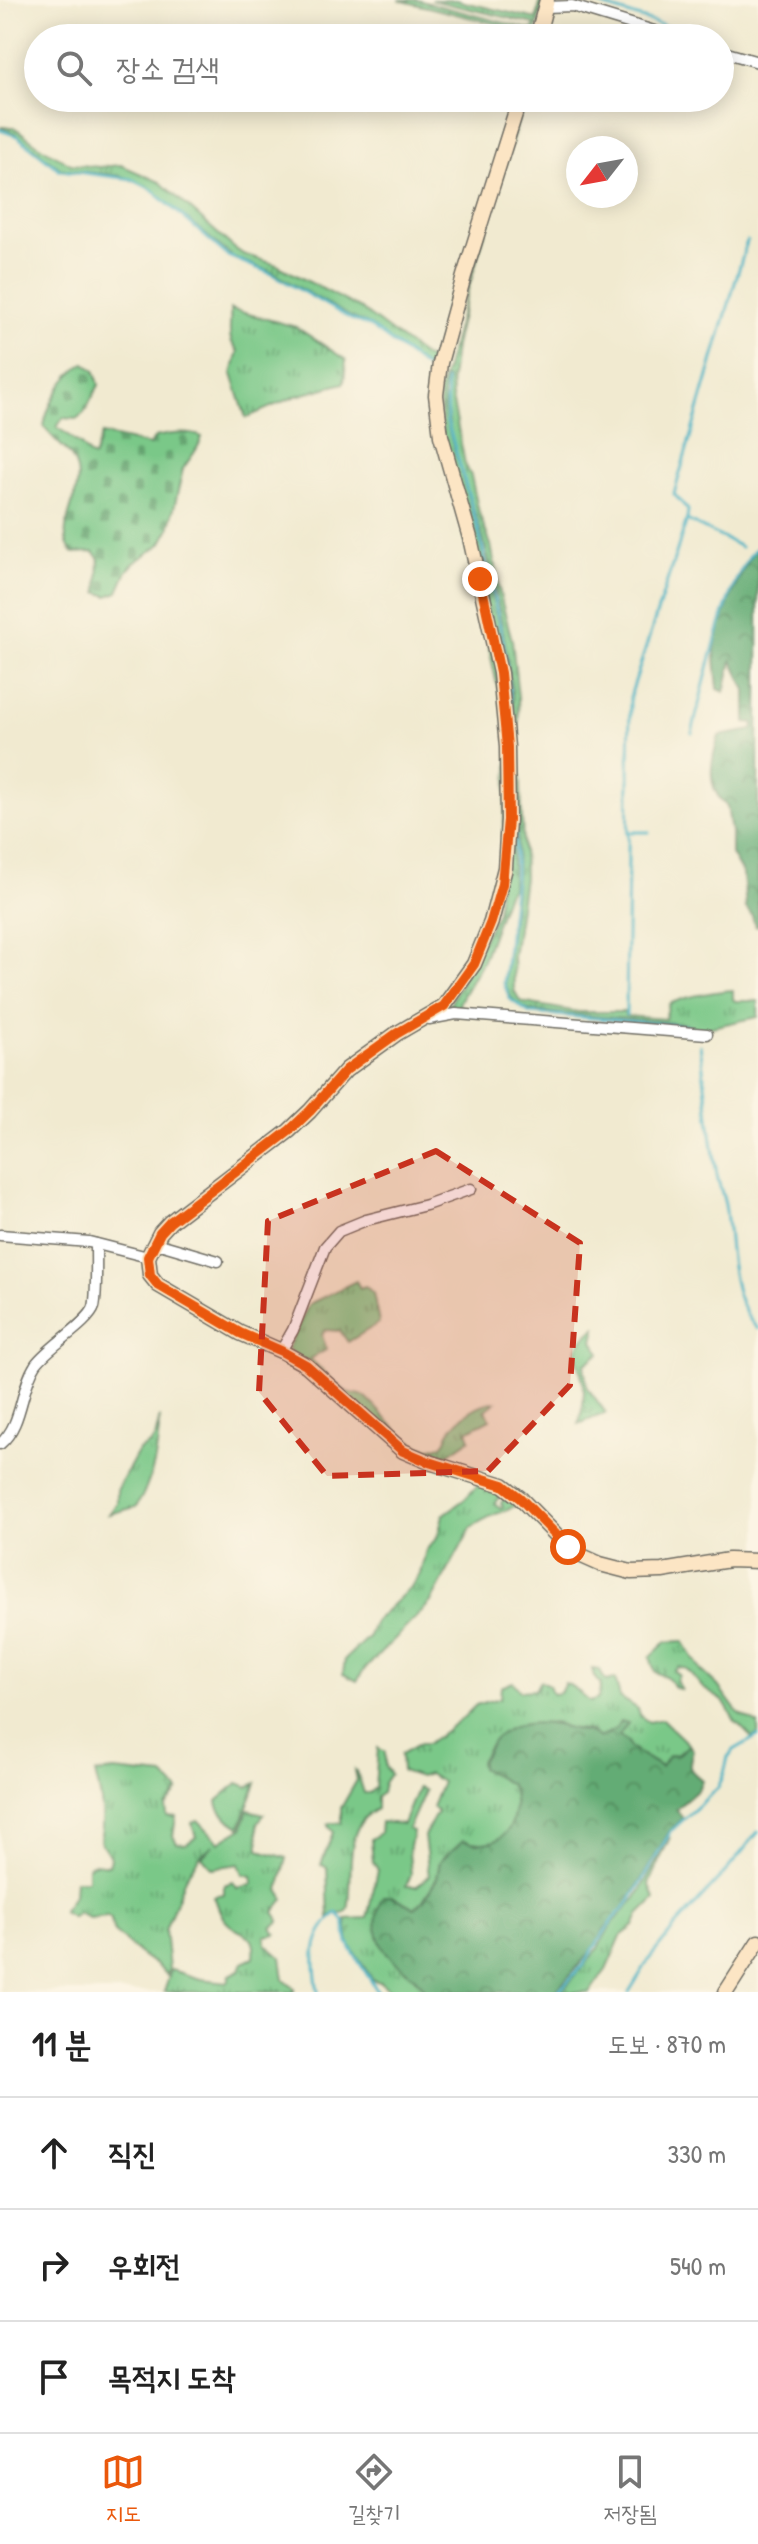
<!DOCTYPE html>
<html lang="ko">
<head>
<meta charset="utf-8">
<style>
	body { margin:0; font-family:"Patrick Hand","Poor Story",sans-serif; background:#f2f2f2; color:#222 }
	.compass { position:absolute; left:566px; top:136px; width:72px; height:72px; border-radius:50%; background:#fff; box-shadow:0 4px 20px #0003; rotate:239deg }
	.stop { position:absolute; width:24px; height:24px; margin:-18px; border:6px solid #ea580c; border-radius:50%; background:#fff }
	.stop.end { background:#ea580c; border-color:#fff; box-shadow:0 2px 8px #0008 }
	.list { margin:0; padding:0; list-style:none }
	h2 { display:flex; justify-content:space-between; align-items:center; height:104px; margin:0; padding:0 32px; font-size:34px }
	h2 small { font-size:26px; font-weight:400; color:#767676 }
	.list li { display:grid; grid-template-columns:52px 1fr auto; gap:24px; align-items:center; box-sizing:border-box; height:112px; padding:0 32px; border-top:2px solid #e0e0e0 }
	.list b { display:block; font-size:30px; white-space:nowrap }
	.list em { font-size:26px; font-style:normal; color:#767676 }
	.icon { flex:none; width:44px; height:44px; fill:none; stroke:currentColor; stroke-width:2; stroke-linecap:round; stroke-linejoin:round }
	.map { position:relative; flex:none; width:758px; height:1992px; overflow:hidden }
	.search { position:absolute; background:#fff; box-shadow:0 4px 20px #0003; left:24px; right:24px; top:24px; height:88px; display:flex; align-items:center; gap:20px; box-sizing:border-box; padding:0 28px; border-radius:44px; color:#767676; font-size:30px }
	.sheet { height:440px; background:#fff }
	nav { display:flex; justify-content:space-around; align-items:center; box-sizing:border-box; height:112px; border-top:2px solid #e0e0e0; background:#fff; font-size:22px; color:#767676 }
	nav a { display:grid; justify-items:center; gap:4px }
	nav .on { color:#ea580c }
	.map>svg:first-child { display:block }
	.grass { fill:url(#grass-tufts); stroke:#527a5a; stroke-width:2 }
	.forest { fill:url(#forest-crowns); stroke:#476c50; stroke-width:2 }
	.cemetery { fill:url(#cemetery-stones); stroke:#527a5a; stroke-width:2 }
	.lines { fill:none; stroke-linecap:round; stroke-linejoin:round }
	.stream { stroke:#48b3c5; stroke-width:3 }
	.street-casing { stroke:#706e65; stroke-width:13 }
	.secondary-casing { stroke:#706e65; stroke-width:17 }
	.street { stroke:#fff; stroke-width:10 }
	.secondary { stroke:#fce5c4; stroke-width:14 }
	.route { stroke:#ea580c; stroke-width:10 }
	.marked { fill:#c8321e; fill-opacity:0.2; stroke:#c8321e; stroke-width:6; stroke-dasharray:16 10; stroke-linejoin:round }
</style>
</head>
<body>
<div class="map">
<svg width="758" height="1992" viewBox="0 0 758 1992">
	<defs>
		<pattern id="grass-tufts" width="24" height="20" patternUnits="userSpaceOnUse" patternTransform="scale(2)"><rect width="24" height="20" fill="#7ac888"/><path d="M3 7l-1-3M5 7V3M7 7l1-3M15 17l-1-3M17 17v-4M19 17l1-3" fill="none" stroke="#64a36f"/></pattern>
		<pattern id="forest-crowns" width="20" height="18" patternUnits="userSpaceOnUse" patternTransform="scale(2)"><rect width="20" height="18" fill="#63ac74"/><path d="M2 6a3 3 0 1 1 6 0M12 15a3 3 0 1 1 6 0" fill="none" stroke="#528c5f"/></pattern>
		<pattern id="cemetery-stones" width="16" height="16" patternUnits="userSpaceOnUse" patternTransform="scale(2)"><rect width="16" height="16" fill="#7ac888"/><path d="M2 7V4a2 2 0 0 1 4 0v3zM10 15v-3a2 2 0 0 1 4 0v3z" fill="#64a36f"/></pattern>
	</defs>
	<rect width="100%" height="100%" fill="#fcf5e5"/>
	<filter id="ink" filterUnits="userSpaceOnUse"><feTurbulence type="fractalNoise" baseFrequency=".0125" numOctaves="2"/><feDisplacementMap in="SourceGraphic" scale="16" xChannelSelector="R" yChannelSelector="G"/><feConvolveMatrix kernelMatrix="1 2 1 2 8 2 1 2 1" color-interpolation-filters="sRGB"/></filter>
	<filter id="wash" filterUnits="userSpaceOnUse"><feTurbulence type="fractalNoise" baseFrequency=".006" numOctaves="4" result="noise"/><feDisplacementMap in="SourceGraphic" scale="32" xChannelSelector="R" yChannelSelector="G"/><feGaussianBlur stdDeviation="1.8" result="paint"/><feColorMatrix in="noise" values="0 0 0 0 0 0 0 0 0 0 0 0 0 0 0 0 0 1.4 0 .05"/><feComposite in="paint" operator="in"/></filter>
	<g filter="url(#wash)">
		<rect width="100%" height="100%" fill="#f1ead0"/>
		<g class="grass">
			<path d="M399 0H417L532 30 535 24 431 0H455L536 19 541 0H544L534 38H531L532 33Z"/>
			<path d="M525 98 465 300 455 346 451 380 452 398 465 464 471 476 479 513 491 545 501 599 512 640 518 698 524 878 513 957 514 990 520 1001 526 1003 578 1012H625V1016L665 1019 669 1004C689 995 711 992 733 990V999L735 1001H758V1017L698 1030 685 1024 531 1011C517 1006 508 998 505 983 508 947 514 910 516 874 520 796 518 715 504 638 498 603 491 566 481 532 468 490 439 421 448 379L445 378 443 395 446 421 478 533 502 642 514 747 512 888 507 893 483 960 460 1001 459 1005 462 1011 448 1008 497 912 510 745 443 434 439 393 497 183Z"/>
			<path d="M0 127H14L41 147 71 164 99 167 121 165 160 182 233 247 243 254 277 265 361 309 425 357 434 361 435 373 404 352 370 325 351 317 273 273 233 257 147 186 121 176 61 169 16 134Z"/>
			<path d="M230 309 296 327 346 360 344 383 296 396 246 418 232 374 238 351C225 338 232 326 230 309Z"/>
			<path d="M356 1281 360 1288 365 1286 373 1293 379 1323 348 1342 340 1331 325 1330 322 1334 326 1350 310 1359C322 1369 334 1384 347 1392 353 1395 359 1393 365 1397 382 1411 414 1459 440 1446 447 1443 446 1437 450 1431 459 1417 479 1402 496 1402L486 1410 490 1419 467 1431 470 1439 444 1457 456 1461 450 1465 409 1451 287 1349 309 1304Z"/>
			<path d="M596 1327 593 1341 600 1353 584 1365 587 1387 606 1413 579 1424C581 1413 585 1402 584 1391 582 1358 562 1353 596 1327Z"/>
			<path d="M160 1417C158 1450 154 1479 136 1507L109 1514 117 1503V1490L139 1450 150 1444 155 1438Z"/>
			<path d="M481 1482 504 1492 494 1503 501 1508 503 1506 501 1503 508 1494 520 1503C505 1512 483 1517 471 1528L431 1602 363 1671 357 1681 343 1674 345 1659 369 1636 375 1621 412 1586 420 1574 426 1550 437 1538 443 1515 465 1499Z"/>
			<path d="M683 1641 701 1670 718 1686 738 1713 758 1724V1734L752 1738 735 1721 723 1701 703 1688 687 1669 679 1667 674 1671 679 1675 676 1681 681 1689 676 1688 667 1678 655 1672 650 1657 666 1642Z"/>
			<path d="M592 1669 599 1670 606 1681 615 1679 620 1697 638 1709 640 1716 649 1722 662 1719 689 1745 662 1767 630 1748 628 1742 619 1736 620 1721 617 1728 599 1738 591 1731 568 1728 554 1723 533 1725 489 1746 480 1761 481 1768 511 1785C523 1823 505 1853 463 1841L440 1861 437 1878 422 1902 415 1908 392 1896H383C383 1911 380 1927 382 1941 384 1959 416 1974 427 1992H392L380 1982 373 1980 349 1944 346 1919 367 1918 378 1870 373 1862 371 1839 380 1833 381 1822 403 1824 418 1787 425 1791 408 1829 413 1831 409 1852 411 1875 406 1886H417L429 1876 424 1836 437 1812 432 1807 442 1782 428 1774 420 1777 402 1771 401 1754 419 1744H427L464 1717 476 1705 500 1698 501 1687 513 1682 520 1691 535 1690 540 1681 549 1685 552 1694 560 1693 565 1683C576 1687 581 1695 590 1702L598 1699 601 1684 594 1677Z"/>
			<path d="M378 1748 385 1752V1767L390 1774 384 1783 382 1793 377 1796V1809C340 1826 355 1877 348 1910L343 1914 335 1913 329 1918 327 1867 321 1865 333 1832 328 1826 329 1823H341V1808L357 1780 355 1770 357 1771 364 1793H369L375 1788Z"/>
			<path d="M114 1771 164 1776 179 1791 166 1806 167 1816 176 1817 173 1836 177 1843 186 1844 196 1837 192 1823 198 1820 219 1842 242 1828 248 1810 264 1814 258 1824 259 1850 287 1858 279 1890 284 1899 274 1912 280 1921 272 1927 276 1934 265 1936 266 1944 281 1957 284 1980 294 1988V1992H164L171 1970 201 1979 228 1982 230 1975 240 1970 243 1962 254 1957C257 1928 238 1937 225 1920 220 1915 217 1903 214 1896L224 1894V1885L233 1882 237 1888 253 1884 252 1876 243 1874 239 1864 212 1868 202 1857 213 1845 200 1856 185 1878 165 1930 169 1969 167 1975C157 1964 145 1959 134 1949 127 1943 122 1938 114 1932L111 1919 107 1916 89 1918 78 1913 72 1917 62 1912 74 1895 75 1880H88V1866L95 1863 109 1865 111 1858 100 1841C105 1817 101 1796 95 1773Z"/>
			<path d="M238 1783 248 1787 256 1783 240 1827C230 1820 218 1814 217 1801Z"/>
			<path d="M670 1837 649 1883 655 1899 639 1915 634 1926 621 1936 606 1970 589 1992H561L597 1950 612 1923 636 1898Z"/>
		</g>
		<g class="forest">
			<path d="M758 548V926H755L752 916 746 908 743 875 731 854V832L727 806C705 788 711 759 719 736L753 730 754 723 746 722V690L732 660 725 692 718 689C717 677 715 664 715 652 715 632 743 561 758 548Z"/>
			<path d="M620 1721 628 1723 619 1736 628 1742 630 1748 661 1767 668 1756 679 1754 689 1745 693 1750C688 1768 687 1768 702 1780L698 1790 676 1809 683 1818 669 1832 627 1904 605 1928 594 1948 555 1992H427C418 1978 407 1971 394 1961 374 1944 372 1918 383 1896H392L415 1908 422 1902 437 1879 440 1861 463 1840C505 1853 523 1822 511 1785L481 1768C480 1760 483 1759 487 1751 503 1719 539 1720 570 1728 582 1732 590 1730 599 1738L617 1728Z"/>
		</g>
		<path class="cemetery" d="M85 363 94 370 99 385 84 413 76 419 63 418 57 427 80 444 89 455 94 457 102 434 150 445 155 437C169 434 189 431 202 437 198 451 190 457 183 469L169 530 161 544 134 563 127 571 118 592 108 596 98 592 99 558 94 552 73 553C52 530 83 497 77 470 72 449 54 443 44 426 48 403 64 375 85 363Z"/>
		<g class="lines">
			<g class="stream">
				<path d="M585 0 702 38"/>
				<path d="M720 43 758 54"/>
				<path d="M0 130 17 136 60 170 131 179 151 189 228 256 272 274 351 319 370 326 434 374"/>
				<path d="M446 380 447 421 479 532 503 640 516 747 515 877 504 983 510 999 530 1013 686 1026 694 1029"/>
				<path d="M687 520 741 547"/>
				<path d="M692 733C703 692 726 573 758 547"/>
				<path d="M627 832H649"/>
				<path d="M626 1015 630 697 687 519 688 510 674 494 747 241"/>
				<path d="M700 1045C706 1089 710 1132 717 1175 719 1185 723 1195 725 1205 732 1245 727 1299 758 1329"/>
				<path d="M318 1992C313 1960 310 1937 336 1913 348 1920 344 1930 348 1942 351 1951 371 1980 378 1992"/>
				<path d="M558 1992 583 1965 613 1919 629 1903 671 1831 718 1788 724 1774 728 1757 734 1750 758 1736"/>
				<path d="M629 1992 650 1958 675 1927 728 1869 758 1832"/>
			</g>
		</g>
	</g>
	<g filter="url(#ink)">
		<g class="lines">
			<defs>
				<g id="street">
					<path d="M546 7 572 6 677 38"/>
					<path d="M720 51 758 62"/>
					<path d="M429 1019 456 1014 707 1034"/>
					<path d="M0 1235 89 1242 148 1257"/>
					<path d="M152 1245H163L218 1261"/>
					<path d="M281 1351 293 1330 325 1247 339 1231 366 1220 426 1205 471 1189"/>
					<path d="M0 1444C23 1425 20 1388 36 1364 49 1346 89 1323 94 1307 97 1296 96 1257 96 1244"/>
				</g>
				<g id="secondary">
					<path d="M537 38 547 0"/>
					<path d="M520 98 464 276 440 363 436 395 441 436 470 538 500 673 507 747 508 820 505 868 491 922 474 964 444 1006 396 1034 346 1070 310 1111 289 1131 170 1222 160 1233 148 1257 150 1275 158 1285 240 1333 281 1351 306 1365 403 1451 429 1462 503 1485 520 1498 568 1547 582 1556 600 1564 631 1572 662 1571 729 1560 758 1561"/>
					<path d="M726 1992 758 1942"/>
				</g>
			</defs>
			<use href="#street" class="street-casing"/>
			<use href="#secondary" class="secondary-casing"/>
			<use href="#street" class="street"/>
			<use href="#secondary" class="secondary"/>
		</g>
	</g>
	<g class="lines" filter="url(#ink)">
		<path class="route" d="M480 579 500 673 507 747 508 820 502 884 491 922 474 964 444 1006 396 1034 346 1070 310 1111 289 1131 170 1222 160 1233 148 1257 150 1275 158 1285 240 1333 281 1351 306 1365 403 1451 429 1462 503 1485 520 1498 568 1547"/>
	</g>
	<path class="marked" d="M436 1151 580 1243 570 1385 488 1471 327 1476 259 1392 268 1221Z"/>
</svg>
<svg class="compass" viewBox="-18 -18 36 36"><path d="M0-13l5 13h-10z" fill="#e53935"/><path d="M0 13l5-13h-10z" fill="#767676"/></svg>
<div class="stop" style="left:568px;top:1547px"></div>
<div class="stop end" style="left:480px;top:579px"></div>
<div class="search"><svg class="icon" aria-label="search" viewBox="0 0 24 24"><circle cx="10" cy="10" r="6"/><path d="M15 15l6 6"/></svg>장소 검색</div>
</div>
<section class="sheet">
<h2>11 분<small>도보 · 870 m</small></h2>
<ul class="list">
<li><svg class="icon" aria-label="ahead" viewBox="0 0 24 24"><path d="M12 20V5M6 11l6-6 6 6"/></svg><div><b>직진</b></div><em>330 m</em></li>
<li><svg class="icon" aria-label="right" viewBox="0 0 24 24"><path d="M7 20v-9h11M14 6l5 5-5 5"/></svg><div><b>우회전</b></div><em>540 m</em></li>
<li><svg class="icon" aria-label="arrive" viewBox="0 0 24 24"><path d="M6 21V4h12l-3 4 3 4H6"/></svg><div><b>목적지 도착</b></div></li>
</ul>
</section>
<nav>
<a class="on"><svg class="icon" aria-label="map" viewBox="0 0 24 24"><path d="M3 6l6-2 6 2 6-2v14l-6 2-6-2-6 2zM9 4v14M15 6v14"/></svg>지도</a>
<a><svg class="icon" aria-label="directions" viewBox="0 0 24 24"><path d="M12 3l9 9-9 9-9-9zM9 14v-3h6M13 9l2 2-2 2"/></svg>길찾기</a>
<a><svg class="icon" aria-label="saved" viewBox="0 0 24 24"><path d="M7 4h10v16l-5-4-5 4z"/></svg>저장됨</a>
</nav>
</body>
</html>
